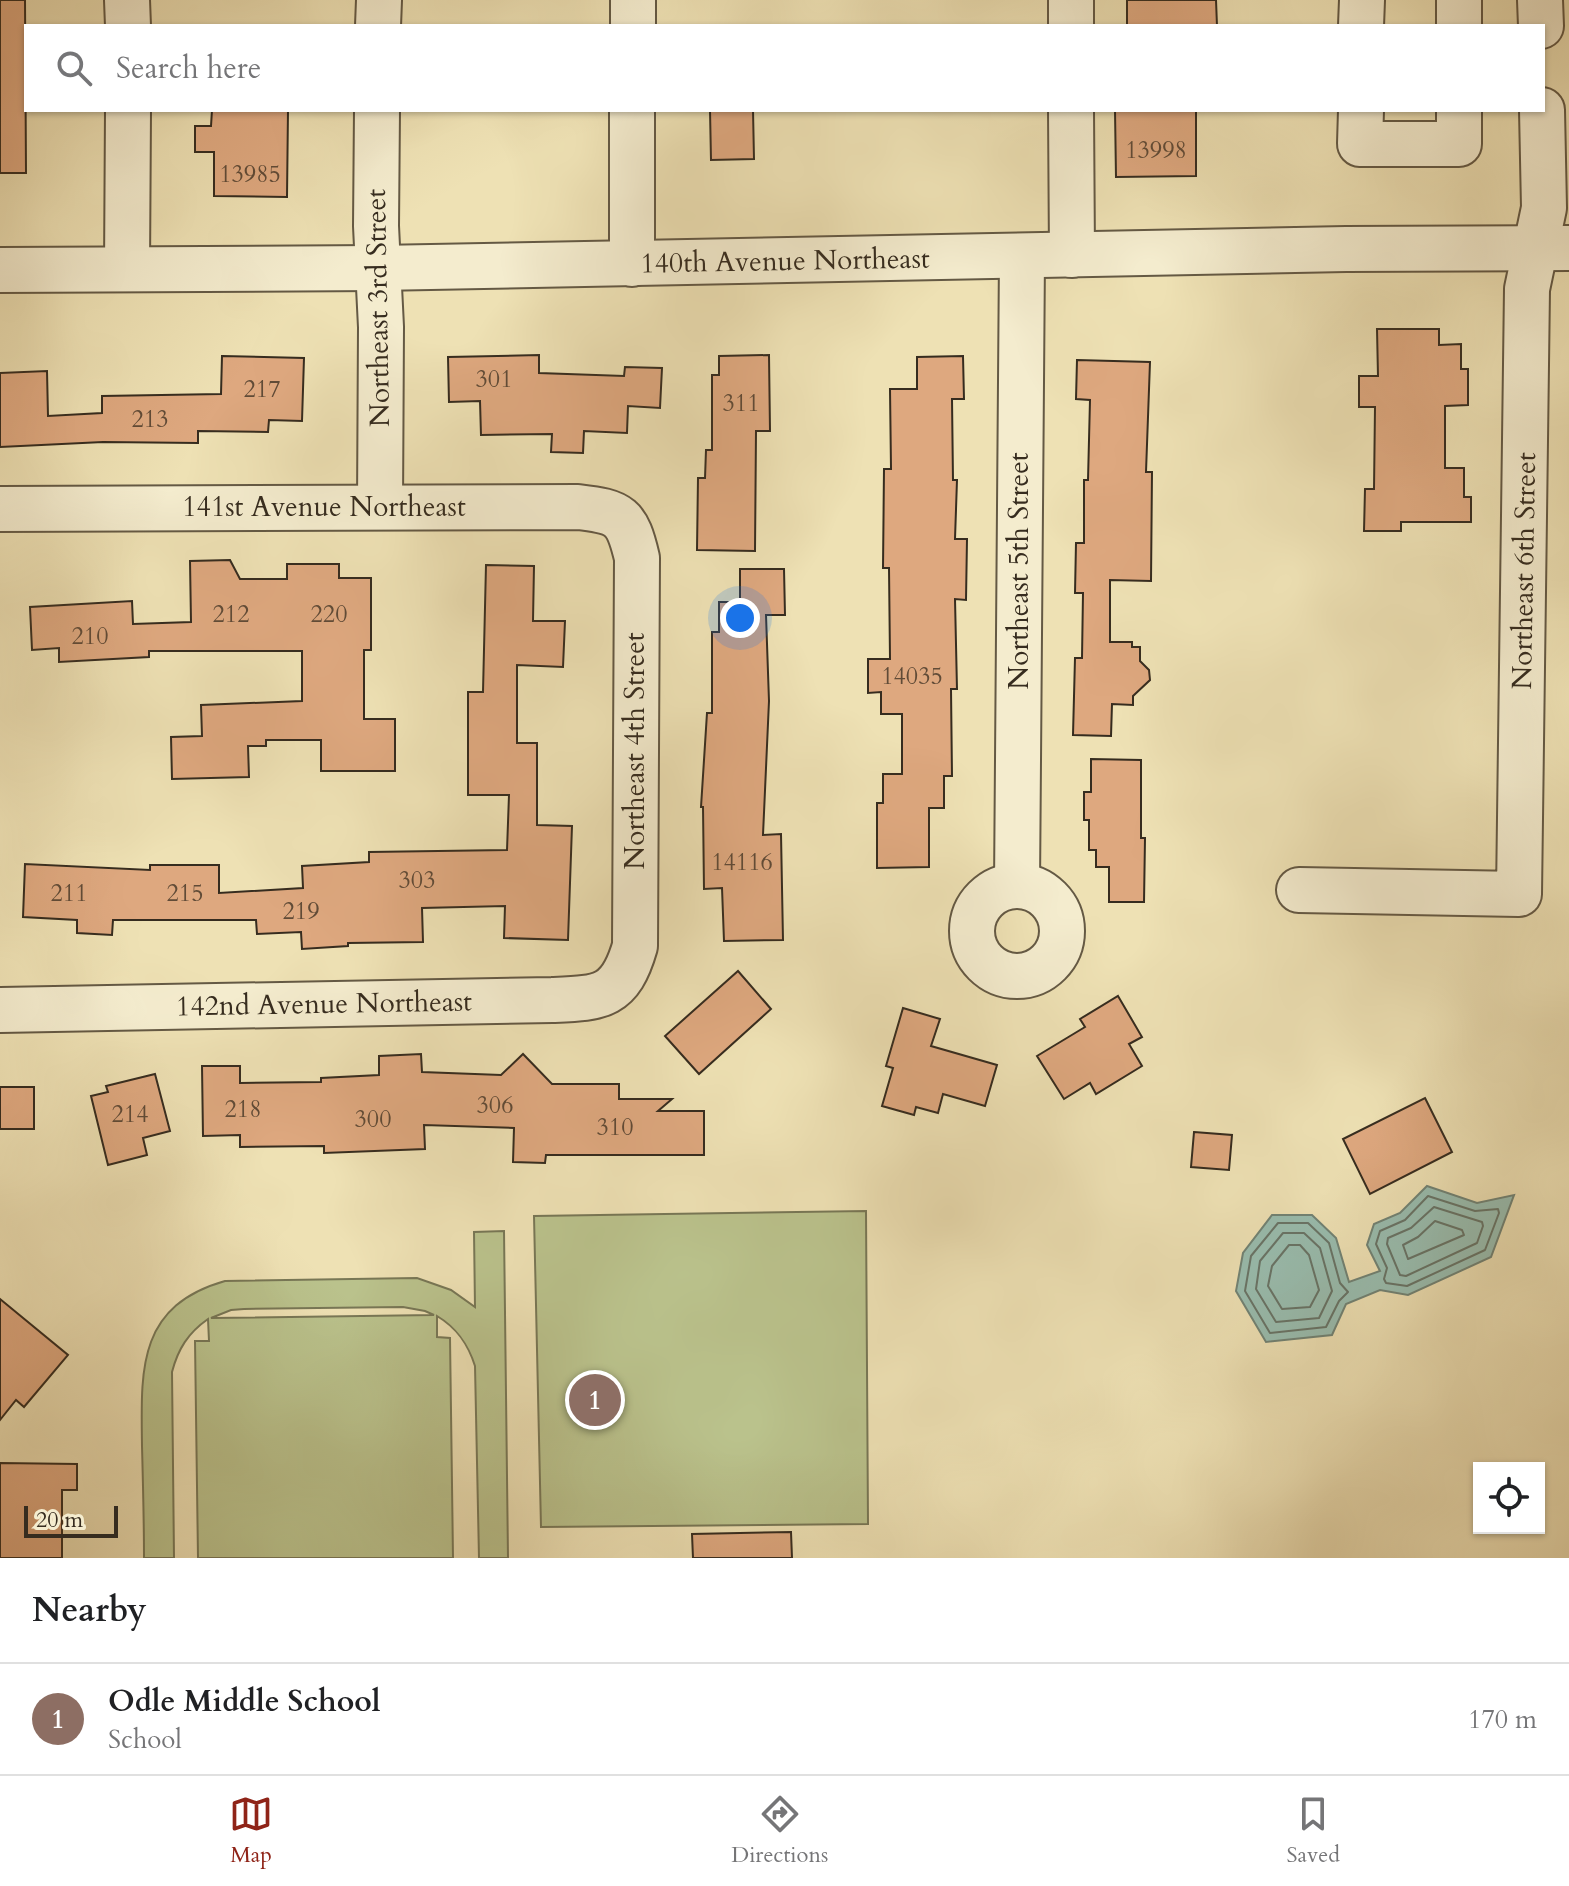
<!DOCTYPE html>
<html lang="en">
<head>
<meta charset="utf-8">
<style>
	body { margin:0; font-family:Cardo,serif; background:#f6f6f6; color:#202124 }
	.controls { position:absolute; right:24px; bottom:24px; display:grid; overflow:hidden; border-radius:0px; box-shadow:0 2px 6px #0004 }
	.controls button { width:72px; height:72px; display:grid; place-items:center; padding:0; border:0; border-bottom:2px solid #e0e0e0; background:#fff; color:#202124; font:40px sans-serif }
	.scale { position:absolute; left:24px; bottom:20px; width:94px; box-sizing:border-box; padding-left:8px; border:4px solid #362c1f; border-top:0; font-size:22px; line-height:28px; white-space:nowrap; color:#362c1f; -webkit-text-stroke:6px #f4ecce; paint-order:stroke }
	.you { position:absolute; left:740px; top:618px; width:28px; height:28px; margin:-20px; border:6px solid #fff; border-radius:50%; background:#1a73e8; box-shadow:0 0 0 12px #1a73e833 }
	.badge { display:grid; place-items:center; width:52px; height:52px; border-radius:50%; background:#8f2418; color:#fff; font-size:26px; font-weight:700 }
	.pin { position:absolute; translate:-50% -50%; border:4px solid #fff; box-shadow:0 2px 8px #0006 }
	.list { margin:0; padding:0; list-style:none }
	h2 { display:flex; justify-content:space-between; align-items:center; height:104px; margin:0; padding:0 32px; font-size:34px }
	h2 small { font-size:26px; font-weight:400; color:#757577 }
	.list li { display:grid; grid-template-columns:52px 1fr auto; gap:24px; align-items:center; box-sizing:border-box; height:112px; padding:0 32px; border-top:2px solid #e0e0e0 }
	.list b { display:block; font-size:30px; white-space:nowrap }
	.list p { margin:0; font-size:26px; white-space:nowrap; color:#757577 }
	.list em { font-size:26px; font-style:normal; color:#757577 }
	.icon { flex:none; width:44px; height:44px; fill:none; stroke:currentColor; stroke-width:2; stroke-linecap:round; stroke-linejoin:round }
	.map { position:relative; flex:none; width:1569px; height:1558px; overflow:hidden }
	.search { position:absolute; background:#fff; box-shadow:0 2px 6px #0004; left:24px; right:24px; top:24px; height:88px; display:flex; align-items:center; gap:20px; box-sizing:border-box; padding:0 28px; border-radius:0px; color:#757577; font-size:30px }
	.sheet { height:216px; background:#fff }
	nav { display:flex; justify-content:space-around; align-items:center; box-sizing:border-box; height:112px; border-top:2px solid #e0e0e0; background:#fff; font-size:22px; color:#757577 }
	nav a { display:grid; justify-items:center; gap:4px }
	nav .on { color:#8f2418 }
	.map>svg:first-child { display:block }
	.green { fill:#bac28c; stroke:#787756; stroke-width:2; fill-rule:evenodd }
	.water { fill:#99bdaf; stroke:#718375; stroke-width:2 }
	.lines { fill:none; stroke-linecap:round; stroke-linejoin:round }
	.shore { stroke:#687467; stroke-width:2 }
	.building { fill:#dea87f; stroke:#362c1f; stroke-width:2 }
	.minor-casing { stroke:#645944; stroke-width:48 }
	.minor { stroke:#f4ecce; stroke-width:44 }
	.labels { text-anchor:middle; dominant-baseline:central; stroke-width:6; stroke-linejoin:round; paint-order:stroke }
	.number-label { font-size:24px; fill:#604b37 }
	.street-label { font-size:28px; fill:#362c1f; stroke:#f4ecce }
</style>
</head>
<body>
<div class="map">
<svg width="1569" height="1558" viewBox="0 0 1569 1558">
	<rect width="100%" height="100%" fill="#eee1b4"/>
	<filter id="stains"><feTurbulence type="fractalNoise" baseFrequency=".0025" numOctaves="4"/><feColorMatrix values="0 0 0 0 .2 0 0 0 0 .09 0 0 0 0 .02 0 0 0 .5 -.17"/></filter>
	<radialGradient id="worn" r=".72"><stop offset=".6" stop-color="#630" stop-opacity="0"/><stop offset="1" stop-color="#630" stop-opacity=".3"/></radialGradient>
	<g class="green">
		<path d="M866 1211 868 1524 541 1527 534 1216Z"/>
		<path d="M504 1231 508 1558H479L475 1366C468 1344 457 1328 437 1316V1337L450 1338 453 1558H198L195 1341H209L208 1319C188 1333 178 1349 172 1372L174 1558H144C144 1521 143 1483 142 1446 141 1370 137 1306 225 1281L417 1278 451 1290 475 1307 474 1232ZM403 1307 425 1311 434 1315 211 1318 231 1310 244 1309Z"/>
	</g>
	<path class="water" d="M1427 1186 1477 1203 1514 1195 1491 1257 1408 1295 1380 1290 1346 1304 1332 1335 1266 1342 1236 1291 1243 1253 1272 1215H1312L1336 1238 1349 1282 1380 1271 1367 1245 1374 1224 1400 1213Z"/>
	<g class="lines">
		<g class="shore">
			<path d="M1428 1196 1475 1211 1498 1209 1499 1213 1485 1250 1407 1286 1386 1283 1384 1279 1387 1268 1376 1244 1380 1231 1405 1220Z"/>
			<path d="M1434 1207 1482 1222 1483 1226 1477 1243 1406 1276 1400 1275 1387 1244 1388 1238 1411 1228Z"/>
			<path d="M1435 1221 1462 1230 1464 1235 1408 1259 1403 1245 1418 1237Z"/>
			<path d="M1278 1223H1308L1329 1243 1340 1283 1348 1292 1339 1301 1326 1327 1270 1333 1245 1291 1251 1256Z"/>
			<path d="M1283 1233H1304L1320 1248 1332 1291 1319 1318 1276 1322 1256 1289 1260 1261Z"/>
			<path d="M1289 1245H1300L1309 1255 1319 1290 1310 1307 1282 1309 1268 1286 1272 1266Z"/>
		</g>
	</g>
	<g class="building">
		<path d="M0 0H25L26 173H0Z"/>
		<path d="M1127 0H1216L1217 26H1127Z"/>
		<path d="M212 110H288L287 197 214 196V152H195V126H211Z"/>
		<path d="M710 110H753L754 159 711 160Z"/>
		<path d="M1115 110H1196V176L1116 177Z"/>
		<path d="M1377 329H1439V345L1461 344V369H1468V405L1445 406V468H1464V497H1471V522H1401V531H1364L1365 489H1374L1375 407H1359V376H1378Z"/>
		<path d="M539 355V373L624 376 625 367 662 368 660 408 628 406 627 433 584 431 583 453 551 452 552 434 481 435 480 401 449 402 448 357Z"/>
		<path d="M769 355 770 431H756L755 551 697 550 698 478H705L706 450H712V375H719V356Z"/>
		<path d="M222 356 304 358 302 421 269 420 268 432 198 431V443L103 442 0 447V373L47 371 48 416 102 413V396L221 394Z"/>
		<path d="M963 356 964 399H952L953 480H957L955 539H967L966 600 955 599 957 689H951L952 776H944V808H929V867L877 868V803H883V774H902V714H881V692L868 693V659H890L889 568H883L884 469H891L890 389H917V357Z"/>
		<path d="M1077 360 1150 362 1146 472H1152L1151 581 1110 580V642H1132V647H1140V661L1149 670 1150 680 1133 696V705L1112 704 1111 736 1073 735 1075 658H1082L1083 593H1075L1076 543H1084V480H1088L1090 400 1076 399Z"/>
		<path d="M230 560 240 579H287V564H339V578H371V650H364V719H395V771H321V740H266V746H248L249 777 172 779 171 737 202 736 201 705 302 701V651H149V657L59 662V648L32 650 30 607 132 601 133 624 191 622 190 561Z"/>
		<path d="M486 565 534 566 533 621H565L563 667 517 665V743H537V825L572 826 568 940 504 938 505 906 422 908 423 942 348 943V946L302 949 301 932 257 934 256 920H113L112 935 77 933V920L23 917 25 864 150 870V865H219V893L303 888 302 866 369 862V852L507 850 509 795H468V692H483Z"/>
		<path d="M740 569H784L785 615H766L769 701 763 835 781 834 783 940 724 941 722 888 704 889 703 807H701L707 713H712V632H719V602H740Z"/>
		<path d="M1091 759 1141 760V838H1145L1144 902H1109V867H1096V850H1089V820H1084V792H1091Z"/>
		<path d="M738 971 771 1009 699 1074 665 1036Z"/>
		<path d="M1118 996 1142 1037 1129 1044 1142 1066 1096 1094 1090 1083 1064 1099 1037 1056 1085 1027 1080 1019Z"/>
		<path d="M903 1008 940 1019 931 1046 997 1065 985 1106 943 1094 938 1113 916 1107 914 1115 882 1106 893 1068 886 1066Z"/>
		<path d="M421 1054 422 1072 501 1075 523 1054 552 1084H619V1099H672L658 1111H704V1155H546L545 1163 513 1162 514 1128 424 1125 425 1149 324 1153V1146L240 1147V1135L203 1136 202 1066H240V1083L321 1082V1078L379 1075V1056Z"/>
		<path d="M155 1074 170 1131 143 1138 147 1155 108 1165 91 1096 108 1092 106 1086Z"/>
		<rect x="0" y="1087" width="34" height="42"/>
		<path d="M1425 1098 1452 1152 1370 1194 1343 1139Z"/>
		<path d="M1194 1132 1232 1135 1229 1170 1191 1167Z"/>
		<path d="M0 1299 68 1355 24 1407 16 1400 0 1420Z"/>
		<path d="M0 1463 77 1464V1490H62V1558H0Z"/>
		<path d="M791 1532 792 1558H693L692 1534Z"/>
	</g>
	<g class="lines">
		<defs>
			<g id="minor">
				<path d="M127 0 128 26"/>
				<path d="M1071 0V26"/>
				<path d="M1459 0V26"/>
				<path d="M1540 0 1541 26"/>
				<path d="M378 26 379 0"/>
				<path d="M633 26V0"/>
				<path d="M1361 26 1362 0"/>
				<path d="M377 110 376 226 381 327 380 506"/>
				<path d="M632 110V264"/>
				<path d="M1071 110 1072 255"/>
				<path d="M1361 110 1360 144H1459V110"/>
				<path d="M127 269 128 110"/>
				<path d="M0 270 378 268 1346 249 1569 248"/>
				<path d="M0 509 578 507C621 512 627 516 637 558L635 946C620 998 601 998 552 1000L0 1010"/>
				<circle cx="1017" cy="931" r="45"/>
				<path d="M1017 886 1022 256"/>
				<path d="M1299 890 1519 894 1527 289 1544 208 1542 110"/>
			</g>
		</defs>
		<use href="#minor" class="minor-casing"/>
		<use href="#minor" class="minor"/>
	</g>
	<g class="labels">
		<g class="number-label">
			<text x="1156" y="150">13998</text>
			<text x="250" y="174">13985</text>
			<text x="494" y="379">301</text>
			<text x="262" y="389">217</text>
			<text x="741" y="403">311</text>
			<text x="150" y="419">213</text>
			<text x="231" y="614">212</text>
			<text x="329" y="614">220</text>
			<text x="90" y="636">210</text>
			<text x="912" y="676">14035</text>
			<text x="742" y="862">14116</text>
			<text x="417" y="880">303</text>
			<text x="69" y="893">211</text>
			<text x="185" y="893">215</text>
			<text x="301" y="911">219</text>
			<text x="495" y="1105">306</text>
			<text x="243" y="1109">218</text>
			<text x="130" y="1114">214</text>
			<text x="373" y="1119">300</text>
			<text x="615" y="1127">310</text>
		</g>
		<g class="street-label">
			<text transform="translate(785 261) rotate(-1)">140th Avenue Northeast</text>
			<text transform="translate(378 308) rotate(-91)">Northeast 3rd Street</text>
			<text x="324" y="507">141st Avenue Northeast</text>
			<text transform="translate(1019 571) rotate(-90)">Northeast 5th Street</text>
			<text transform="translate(1524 571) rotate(-89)">Northeast 6th Street</text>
			<text transform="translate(635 751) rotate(-90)">Northeast 4th Street</text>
			<text transform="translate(324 1004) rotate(-1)">142nd Avenue Northeast</text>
		</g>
	</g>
	<rect width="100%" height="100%" filter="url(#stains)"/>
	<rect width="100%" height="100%" fill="url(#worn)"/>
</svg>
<div class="controls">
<button><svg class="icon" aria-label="locate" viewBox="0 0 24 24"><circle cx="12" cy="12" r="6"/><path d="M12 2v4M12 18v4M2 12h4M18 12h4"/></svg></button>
</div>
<div class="scale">20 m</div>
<div class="you"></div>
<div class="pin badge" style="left:595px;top:1400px;background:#8d6e63">1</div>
<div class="search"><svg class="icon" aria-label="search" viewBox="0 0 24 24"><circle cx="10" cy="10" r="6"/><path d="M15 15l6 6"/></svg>Search here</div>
</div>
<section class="sheet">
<h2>Nearby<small></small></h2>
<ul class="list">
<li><span class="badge" style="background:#8d6e63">1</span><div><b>Odle Middle School</b><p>School</p></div><em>170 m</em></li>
</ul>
</section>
<nav>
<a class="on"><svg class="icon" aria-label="map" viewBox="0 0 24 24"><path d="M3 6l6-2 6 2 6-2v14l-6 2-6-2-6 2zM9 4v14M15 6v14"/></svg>Map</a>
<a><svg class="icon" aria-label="directions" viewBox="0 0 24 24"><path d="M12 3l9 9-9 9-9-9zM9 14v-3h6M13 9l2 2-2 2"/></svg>Directions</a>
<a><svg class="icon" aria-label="saved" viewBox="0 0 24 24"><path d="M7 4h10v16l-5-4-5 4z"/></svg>Saved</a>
</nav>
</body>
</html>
